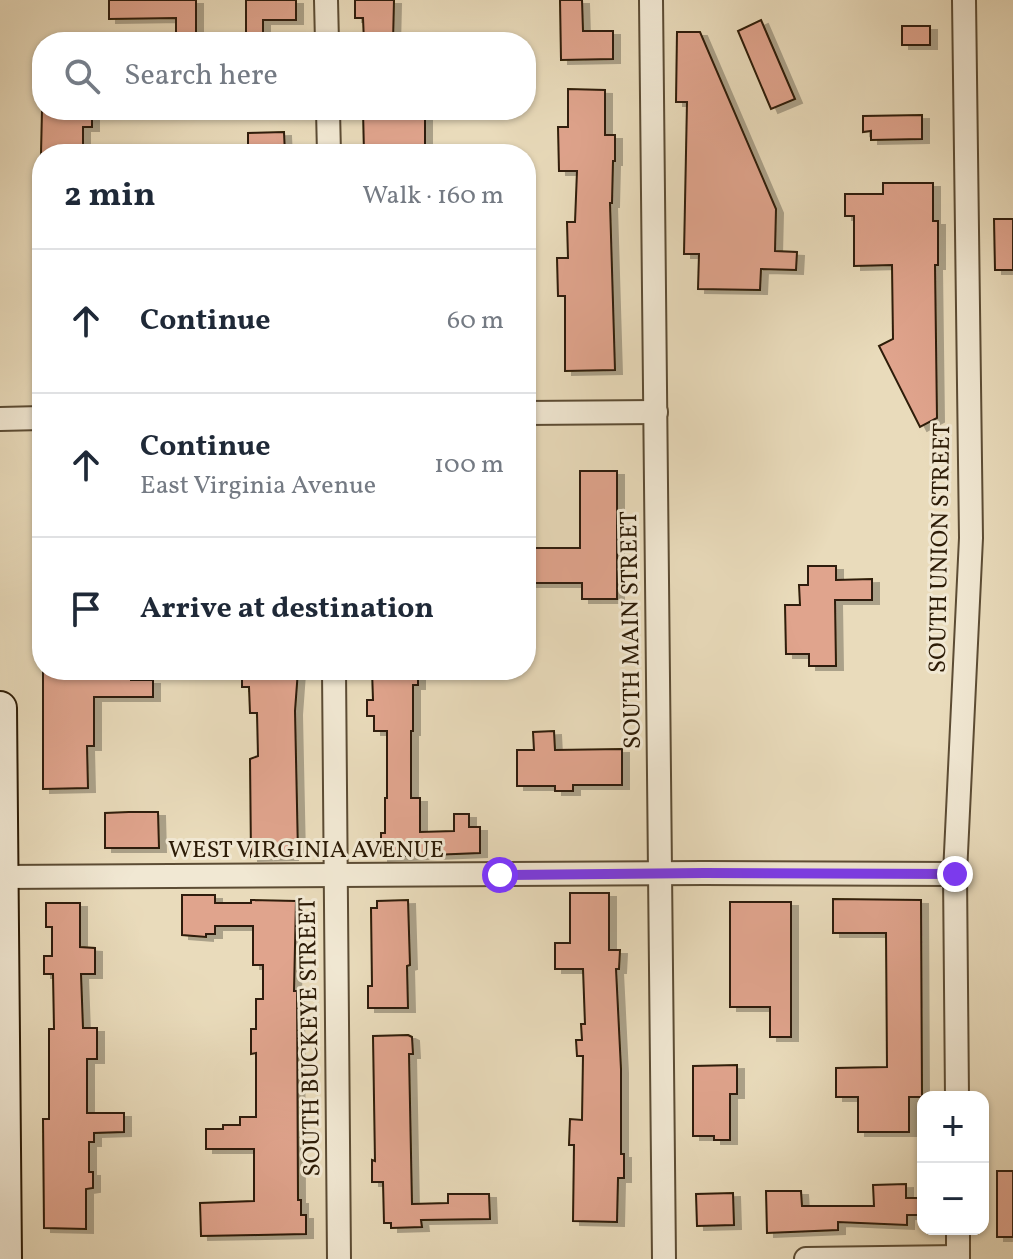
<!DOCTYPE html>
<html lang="en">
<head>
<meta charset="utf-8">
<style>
	body { margin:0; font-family:Vollkorn,serif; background:#f6f6f7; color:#1f2937 }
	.controls { position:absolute; right:24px; bottom:24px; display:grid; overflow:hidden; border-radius:16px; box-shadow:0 2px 6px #0004 }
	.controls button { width:72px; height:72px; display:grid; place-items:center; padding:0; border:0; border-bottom:2px solid #e0e1e3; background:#fff; color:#1f2937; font:40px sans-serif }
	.stop { position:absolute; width:24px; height:24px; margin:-18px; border:6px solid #7c3aed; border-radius:50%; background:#fff }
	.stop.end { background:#7c3aed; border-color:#fff; box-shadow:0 2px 8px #0008 }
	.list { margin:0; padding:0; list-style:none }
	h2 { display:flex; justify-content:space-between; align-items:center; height:104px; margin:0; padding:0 32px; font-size:34px }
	h2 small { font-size:26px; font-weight:400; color:#747a83 }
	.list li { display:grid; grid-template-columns:52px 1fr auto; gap:24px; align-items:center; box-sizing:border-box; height:144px; padding:0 32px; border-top:2px solid #e0e1e3 }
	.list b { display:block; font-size:30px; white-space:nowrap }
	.list p { margin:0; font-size:26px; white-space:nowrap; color:#747a83 }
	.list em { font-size:26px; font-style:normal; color:#747a83 }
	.icon { flex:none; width:44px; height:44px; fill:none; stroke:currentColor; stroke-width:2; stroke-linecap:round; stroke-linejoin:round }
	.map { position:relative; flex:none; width:1013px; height:1259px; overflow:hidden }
	.search { position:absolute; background:#fff; box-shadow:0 2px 6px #0004; left:32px; top:32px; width:504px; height:88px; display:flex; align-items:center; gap:20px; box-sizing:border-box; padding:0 28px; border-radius:32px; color:#747a83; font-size:30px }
	.panel { position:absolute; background:#fff; box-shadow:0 2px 6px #0004; left:32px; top:144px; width:504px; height:536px; border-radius:32px }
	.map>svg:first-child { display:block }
	.building { fill:#e0a48d; stroke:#2d1c07; stroke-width:2; filter:url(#shadow) }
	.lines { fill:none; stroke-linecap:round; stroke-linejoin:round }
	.street-casing { stroke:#5c4c34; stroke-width:26 }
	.secondary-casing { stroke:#2d1c07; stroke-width:36 }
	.street { stroke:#f1e8d3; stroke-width:22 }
	.secondary { stroke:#f1e8d3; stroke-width:32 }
	.route { stroke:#7c3aed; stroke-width:10 }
	.labels { text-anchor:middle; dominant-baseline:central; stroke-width:6; stroke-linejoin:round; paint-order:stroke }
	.street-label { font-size:24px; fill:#2d1c07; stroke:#f1e8d3 }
</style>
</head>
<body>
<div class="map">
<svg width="1013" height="1259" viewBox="0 0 1013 1259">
	<defs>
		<filter id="shadow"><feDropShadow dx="7" dy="4" stdDeviation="0" flood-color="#0004"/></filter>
	</defs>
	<rect width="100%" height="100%" fill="#e9dbbb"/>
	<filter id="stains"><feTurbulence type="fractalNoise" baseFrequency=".0025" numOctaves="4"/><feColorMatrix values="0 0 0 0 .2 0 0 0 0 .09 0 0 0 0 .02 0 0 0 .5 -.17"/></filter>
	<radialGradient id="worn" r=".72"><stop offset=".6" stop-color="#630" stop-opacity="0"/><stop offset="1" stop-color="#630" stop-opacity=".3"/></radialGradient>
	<g class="building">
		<path d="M109 0H196V42H176V18L109 19Z"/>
		<path d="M246 0H296V20H263V42H246Z"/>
		<path d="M355 0H394L393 42H364L363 18H355Z"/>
		<path d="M560 0H582L583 31H613V59L561 60Z"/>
		<path d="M761 20 795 99 771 109 738 31Z"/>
		<rect x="902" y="26" width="28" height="19"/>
		<path d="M677 32H700L776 209 775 251 797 252 796 270 761 269 760 290 698 289 699 254H684L687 102H676Z"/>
		<path d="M568 89 605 90V135H615V161H613L612 203H610L615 370 565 371V296H558L557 258H568L567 222H575L577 171H559L558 127H568Z"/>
		<path d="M42 110H92V127H83V154H41Z"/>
		<path d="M363 110H425V154H364Z"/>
		<path d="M922 115V139L871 140V131L863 132V116Z"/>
		<path d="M284 132 285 154H248V133Z"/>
		<path d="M883 183H933V221H938V265H935L937 418 920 427 879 346 893 339 892 265 854 266V216H845V194H883Z"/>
		<path d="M994 219H1013V270H995Z"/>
		<path d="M580 471H617V599H582V583H526V548H580Z"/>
		<path d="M808 566H836V580L872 579V600H835L836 666H809V654H786L785 605H800L799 585H808Z"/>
		<path d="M43 670H131V680H153V697H94V746H87L88 788 43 789Z"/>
		<path d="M242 670H298L295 711 298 853H291V856L251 857 250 759 258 756 257 713H250L249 687H242Z"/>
		<path d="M372 670H418V685H413V731H411V798H420V832L454 831V814H469V827H480V853L381 857V833H385V798H387V731H374V716H367V700H373Z"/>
		<path d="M554 731 555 750 622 749V785H573V791H555V786H517V750H534L533 732Z"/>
		<path d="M129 812H158L159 848H105V813Z"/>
		<path d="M570 893H609V950H620L619 969H616L621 1069V1154H624V1178H618L617 1222 573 1221 574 1145H569L570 1119 582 1120 583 1056H577L576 1040H582L581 1024H585L583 969H555V943H570Z"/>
		<path d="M182 895H215V903H251V900L296 901 294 991H297L298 1200H301V1215H306V1234L201 1236 200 1203 254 1201V1149H206V1129H223V1125H240V1117H256V1053L251 1054V1029H256V999H263V965H253V926H215V934H206V937L182 935Z"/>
		<path d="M833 899 921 900 922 1097H909V1132H858V1097H836V1068L887 1067 886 933H833Z"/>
		<path d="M408 900 410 965 407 966 408 1008H368V986H372L371 908H377V901Z"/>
		<path d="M730 902H791V1037H770V1007H730Z"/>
		<path d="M46 903H80V947L95 948V974H81L83 1028H97V1059H87V1113H124V1132L94 1133V1142H89V1172H93V1188L86 1189V1229L44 1228 43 1119H49V1029H54L53 974H44V956H52V927H46Z"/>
		<path d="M408 1035 412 1037 413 1054H409L412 1204 448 1203V1194H489L490 1219 421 1220 422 1227 391 1228V1223H384L383 1182H372V1160L375 1161 373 1036Z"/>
		<path d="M737 1065V1094H730V1140H714V1136H693V1066Z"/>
		<rect x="997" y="1171" width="16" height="66"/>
		<path d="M906 1184V1198H918V1215H907V1225L838 1222V1230L767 1233 766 1191H801L802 1206H874L873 1185Z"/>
		<path d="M733 1193 734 1225 697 1226 696 1194Z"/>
	</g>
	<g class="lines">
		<defs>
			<g id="street">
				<path d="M326 0 327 42"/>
				<path d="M651 0 664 1259"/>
				<path d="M328 110 329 154"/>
				<path d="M526 413 656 412"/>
				<path d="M0 419 42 418"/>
				<path d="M334 670 339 1259"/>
				<path d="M0 877 704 873 955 874"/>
				<path d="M957 1097 955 874 971 538 964 0"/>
				<path d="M958 1229V1259"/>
				<path d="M806 1259 958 1257"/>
			</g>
			<path id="secondary" d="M0 708 5 1259"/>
		</defs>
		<use href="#street" class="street-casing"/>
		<use href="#secondary" class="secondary-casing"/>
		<use href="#street" class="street"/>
		<use href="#secondary" class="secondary"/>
	</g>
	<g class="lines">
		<path class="route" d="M500 875 704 873 955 874"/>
	</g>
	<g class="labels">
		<g class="street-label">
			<text transform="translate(941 548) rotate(-89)">SOUTH UNION STREET</text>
			<text transform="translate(632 630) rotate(-91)">SOUTH MAIN STREET</text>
			<text x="306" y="851">WEST VIRGINIA AVENUE</text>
			<text transform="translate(311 1037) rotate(-91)">SOUTH BUCKEYE STREET</text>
		</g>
	</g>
	<rect width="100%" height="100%" filter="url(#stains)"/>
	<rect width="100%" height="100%" fill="url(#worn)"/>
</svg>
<div class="controls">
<button>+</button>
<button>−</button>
</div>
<div class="stop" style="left:500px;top:875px"></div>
<div class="stop end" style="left:955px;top:874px"></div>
<div class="search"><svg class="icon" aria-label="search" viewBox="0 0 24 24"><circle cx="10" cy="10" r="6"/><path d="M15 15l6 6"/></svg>Search here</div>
<section class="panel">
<h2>2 min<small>Walk · 160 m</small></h2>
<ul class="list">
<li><svg class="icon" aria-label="ahead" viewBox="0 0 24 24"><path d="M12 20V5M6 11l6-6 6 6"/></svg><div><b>Continue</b></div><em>60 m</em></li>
<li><svg class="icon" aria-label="ahead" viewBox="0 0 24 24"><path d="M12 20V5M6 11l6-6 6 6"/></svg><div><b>Continue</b><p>East Virginia Avenue</p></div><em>100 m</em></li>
<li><svg class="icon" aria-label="arrive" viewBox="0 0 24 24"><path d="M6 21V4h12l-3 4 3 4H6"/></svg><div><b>Arrive at destination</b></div></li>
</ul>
</section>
</div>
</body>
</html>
